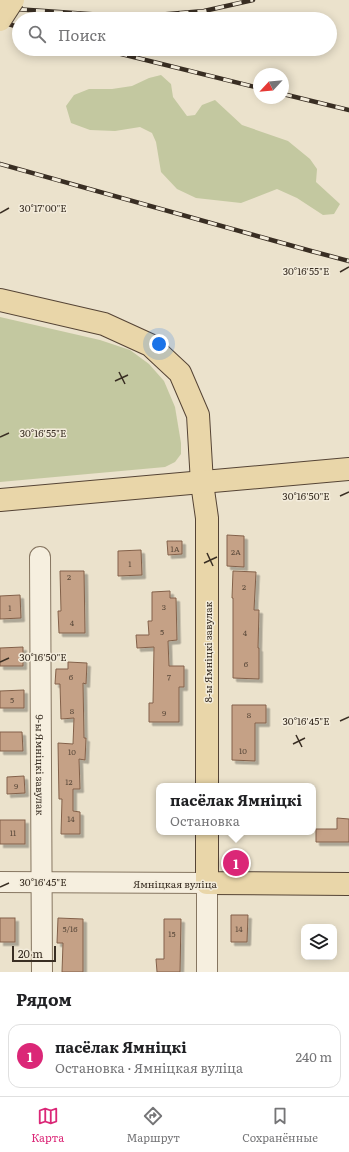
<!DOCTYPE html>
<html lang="ru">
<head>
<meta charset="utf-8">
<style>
	body { margin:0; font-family:Literata,serif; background:#f6f6f6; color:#202124 }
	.controls { position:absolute; right:12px; bottom:12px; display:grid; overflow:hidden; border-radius:8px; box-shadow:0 2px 10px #0003 }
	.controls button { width:36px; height:36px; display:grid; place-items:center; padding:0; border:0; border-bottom:1px solid #e0e0e0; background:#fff; color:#202124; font:20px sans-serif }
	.compass { position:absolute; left:253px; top:68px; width:36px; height:36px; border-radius:50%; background:#fff; box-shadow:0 2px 10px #0003; rotate:244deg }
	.scale { position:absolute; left:12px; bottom:10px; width:44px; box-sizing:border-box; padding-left:4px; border:2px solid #392e23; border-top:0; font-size:11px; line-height:14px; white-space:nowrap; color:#392e23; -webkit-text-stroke:3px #f3ecdb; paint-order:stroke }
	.you { position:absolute; left:159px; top:344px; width:14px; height:14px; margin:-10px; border:3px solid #fff; border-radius:50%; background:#1a73e8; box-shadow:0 0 0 6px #1a73e833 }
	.badge { display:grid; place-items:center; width:26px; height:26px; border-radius:50%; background:#db2777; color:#fff; font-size:13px; font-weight:700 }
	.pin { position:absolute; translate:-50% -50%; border:2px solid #fff; box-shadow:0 1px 4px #0006 }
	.popup { position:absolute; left:156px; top:783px; width:160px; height:52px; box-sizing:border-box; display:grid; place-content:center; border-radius:8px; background:#fff; filter:drop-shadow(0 1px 3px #0005); font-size:13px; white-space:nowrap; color:#757577 }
	.popup b { font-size:15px; color:#202124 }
	.popup::after { content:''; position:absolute; left:50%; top:100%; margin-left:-8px; border:8px solid transparent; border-top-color:#fff }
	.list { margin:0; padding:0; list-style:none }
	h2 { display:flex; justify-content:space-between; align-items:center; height:52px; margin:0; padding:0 16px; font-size:17px }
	h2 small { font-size:13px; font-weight:400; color:#757577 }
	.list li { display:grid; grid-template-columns:26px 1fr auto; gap:12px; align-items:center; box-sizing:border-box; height:64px; margin:0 8px 8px; padding:0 8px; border:1px solid #e0e0e0; border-radius:12px }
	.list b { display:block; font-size:15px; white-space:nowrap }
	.list p { margin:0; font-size:13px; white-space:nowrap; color:#757577 }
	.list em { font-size:13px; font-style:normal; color:#757577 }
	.icon { flex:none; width:22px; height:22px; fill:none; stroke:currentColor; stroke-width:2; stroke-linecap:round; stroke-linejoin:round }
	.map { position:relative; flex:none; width:349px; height:972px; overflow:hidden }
	.search { position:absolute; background:#fff; box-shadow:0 2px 10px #0003; left:12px; right:12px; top:12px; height:44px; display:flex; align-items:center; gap:10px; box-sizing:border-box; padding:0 14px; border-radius:22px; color:#757577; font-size:15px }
	.sheet { height:124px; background:#fff }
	nav { display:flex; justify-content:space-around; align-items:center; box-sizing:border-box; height:56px; border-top:1px solid #e0e0e0; background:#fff; font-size:11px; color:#757577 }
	nav a { display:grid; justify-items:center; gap:2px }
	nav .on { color:#db2777 }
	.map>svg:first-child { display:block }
	.green { fill:#c3c8a0 }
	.building { fill:#c5a186; stroke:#83614a; filter:url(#shadow) }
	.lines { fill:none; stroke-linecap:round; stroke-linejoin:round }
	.minor-casing { stroke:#867661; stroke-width:22 }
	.major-casing { stroke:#554435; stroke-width:24 }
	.minor { stroke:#f6efdf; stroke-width:20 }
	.major { stroke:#e9d6a9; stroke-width:22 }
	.rail-casing { stroke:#392e23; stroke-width:4.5 }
	.rail { stroke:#f3ecdb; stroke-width:3; stroke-dasharray:9; stroke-linecap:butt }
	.major-bridge-casing { stroke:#554435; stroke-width:24; stroke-linecap:butt }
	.major-bridge { stroke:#e9d6a9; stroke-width:22 }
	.ticks { fill:none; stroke:#392e23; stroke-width:1.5 }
	.labels { text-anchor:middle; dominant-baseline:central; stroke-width:3; stroke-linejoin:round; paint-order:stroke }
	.number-label { font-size:8px; fill:#5c4b3c }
	.street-label { font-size:10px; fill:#392e23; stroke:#f3ecdb }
	.ticks-label { font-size:10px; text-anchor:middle; fill:#392e23; stroke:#f3ecdb; stroke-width:3; stroke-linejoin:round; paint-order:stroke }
</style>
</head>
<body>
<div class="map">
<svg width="349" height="972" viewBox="0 0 349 972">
	<defs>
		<filter id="shadow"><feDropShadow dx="3.5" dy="3.5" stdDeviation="0" flood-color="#0004"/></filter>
	</defs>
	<rect width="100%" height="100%" fill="#ebe2cc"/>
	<g class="green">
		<path d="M161 75 171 84 173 97 187 116 195 115 202 105 215 100 242 125 288 141 310 159 317 169 316 182 340 204 334 214 323 215 297 198 277 189 241 203 196 198 177 189 161 172 156 142 152 133 140 127 115 131 90 130 71 123 66 106 74 95 89 89H112L132 86 149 78Z"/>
		<path d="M0 317 100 340 130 350 149 364 164 381 175 407 181 443V454L175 462 165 467 0 482Z"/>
	</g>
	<g class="building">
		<path d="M227 535 244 536V567L227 566Z"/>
		<path d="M167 541H182V554L168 555Z"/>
		<path d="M141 550 142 575 118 576V551Z"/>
		<path d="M60 571H84L85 633H59L58 611H61Z"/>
		<path d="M233 571 256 572 254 610H259L258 648H259V679L233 678V598H232Z"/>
		<path d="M170 591V598H176L177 640 168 641 169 666H184V687H179V722H149V703H153L154 647 137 648 136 635H149L148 621H152V592Z"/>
		<path d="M20 595 21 618 0 619V596Z"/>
		<path d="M23 647V666H0V648Z"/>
		<path d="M68 662 87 663 86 684 83 683 84 738H86L85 760 79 759 80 789H73V811L80 812V834H61L62 799H59L58 743 73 744 74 718 61 719 60 684H55L56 669H68Z"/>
		<path d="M24 690V708H0V691Z"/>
		<path d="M232 705H266V723H255V761L232 760Z"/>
		<path d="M0 732H22L23 751H0Z"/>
		<path d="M24 776 25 793 7 794V777Z"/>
		<path d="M337 818 349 819V842H316V829H337Z"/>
		<rect x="0" y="820" width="25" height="24"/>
		<path d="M231 915H248L247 942H231Z"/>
		<rect x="0" y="918" width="15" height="24"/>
		<path d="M58 918 83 919V972H62L63 943H57Z"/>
		<path d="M164 919H181L180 972H157L156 959H164Z"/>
	</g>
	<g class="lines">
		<defs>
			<g id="minor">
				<path id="s1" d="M40 557 42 972"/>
				<path d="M0 882 207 883V972"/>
			</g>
			<g id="major">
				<path d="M0 300 104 324 150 345 180 373 198 415 202 483 207 518V786"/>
				<path d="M0 500 349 469"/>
				<path d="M207 832V883L349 884"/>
			</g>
		</defs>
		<use href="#minor" class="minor-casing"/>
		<use href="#major" class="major-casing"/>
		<use href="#minor" class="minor"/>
		<use href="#major" class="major"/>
		<defs>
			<g id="rail">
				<path d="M0 8 133 17 204 11 253 0"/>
				<path d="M0 22 19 27"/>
				<path d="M101 49 259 88"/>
				<path d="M283 94 349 110"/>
				<path d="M0 164 311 251 349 261"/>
			</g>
		</defs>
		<use href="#rail" class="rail-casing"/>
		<use href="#rail" class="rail"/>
		<defs>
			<path id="major-bridge" d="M0 20 13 0"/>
		</defs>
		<use href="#major-bridge" class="major-bridge-casing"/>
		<use href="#major-bridge" class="major-bridge"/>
	</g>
	<path class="ticks" d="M0 213 9 208M340 272 349 267M119 372 125 384M115 381 128 375M0 437 9 433M340 496 349 492M207 553 213 566M204 563 217 557M0 662 9 658M340 721 349 717M296 735 302 747M293 744 305 738M0 887 9 883"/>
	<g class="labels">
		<g class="number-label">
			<text x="175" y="548">1А</text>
			<text x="236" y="551">2А</text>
			<text x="130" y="563">1</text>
			<text x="69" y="576">2</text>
			<text x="244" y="586">2</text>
			<text x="164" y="606">3</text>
			<text x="10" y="607">1</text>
			<text x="72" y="622">4</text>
			<text x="162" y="631">5</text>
			<text x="245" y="632">4</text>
			<text x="246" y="663">6</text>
			<text x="71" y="676">6</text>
			<text x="169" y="676">7</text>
			<text x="12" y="699">5</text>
			<text x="72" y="710">8</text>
			<text x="164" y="712">9</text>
			<text x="249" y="714">8</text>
			<text x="243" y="750">10</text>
			<text x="72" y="751">10</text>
			<text x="69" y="781">12</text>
			<text x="16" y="785">9</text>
			<text x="71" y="818">14</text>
			<text x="13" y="832">11</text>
			<text x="70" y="928">5/16</text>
			<text x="239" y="928">14</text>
			<text x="172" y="933">15</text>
		</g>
		<g class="street-label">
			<text transform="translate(207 652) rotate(-90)">8-ы Ямніцкі завулак</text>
			<text stroke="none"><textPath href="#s1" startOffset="208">9-ы Ямніцкі завулак</textPath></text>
			<text x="175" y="883">Ямніцкая вуліца</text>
		</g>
	</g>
	<g class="ticks-label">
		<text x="43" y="212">30°17'00"E</text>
		<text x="306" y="275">30°16'55"E</text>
		<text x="43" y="437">30°16'55"E</text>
		<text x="306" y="500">30°16'50"E</text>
		<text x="43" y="661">30°16'50"E</text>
		<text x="306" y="725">30°16'45"E</text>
		<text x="43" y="886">30°16'45"E</text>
	</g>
</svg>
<div class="controls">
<button><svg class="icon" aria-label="layers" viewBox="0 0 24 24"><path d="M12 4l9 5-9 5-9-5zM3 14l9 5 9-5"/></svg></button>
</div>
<svg class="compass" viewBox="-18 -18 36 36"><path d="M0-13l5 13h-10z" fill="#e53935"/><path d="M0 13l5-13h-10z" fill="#757577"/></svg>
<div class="scale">20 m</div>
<div class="you"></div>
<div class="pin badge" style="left:236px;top:863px">1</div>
<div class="popup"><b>пасёлак Ямніцкі</b>Остановка</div>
<div class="search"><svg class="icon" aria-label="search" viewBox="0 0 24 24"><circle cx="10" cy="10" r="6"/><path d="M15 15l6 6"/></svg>Поиск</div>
</div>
<section class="sheet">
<h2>Рядом<small></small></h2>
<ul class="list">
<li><span class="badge">1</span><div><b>пасёлак Ямніцкі</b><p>Остановка · Ямніцкая вуліца</p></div><em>240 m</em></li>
</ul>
</section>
<nav>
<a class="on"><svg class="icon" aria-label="map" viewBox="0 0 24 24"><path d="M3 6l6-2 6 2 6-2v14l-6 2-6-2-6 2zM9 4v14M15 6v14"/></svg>Карта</a>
<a><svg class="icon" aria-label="directions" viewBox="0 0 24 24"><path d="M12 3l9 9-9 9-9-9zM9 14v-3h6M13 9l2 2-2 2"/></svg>Маршрут</a>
<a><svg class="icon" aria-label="saved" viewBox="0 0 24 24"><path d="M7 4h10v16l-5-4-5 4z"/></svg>Сохранённые</a>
</nav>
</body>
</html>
